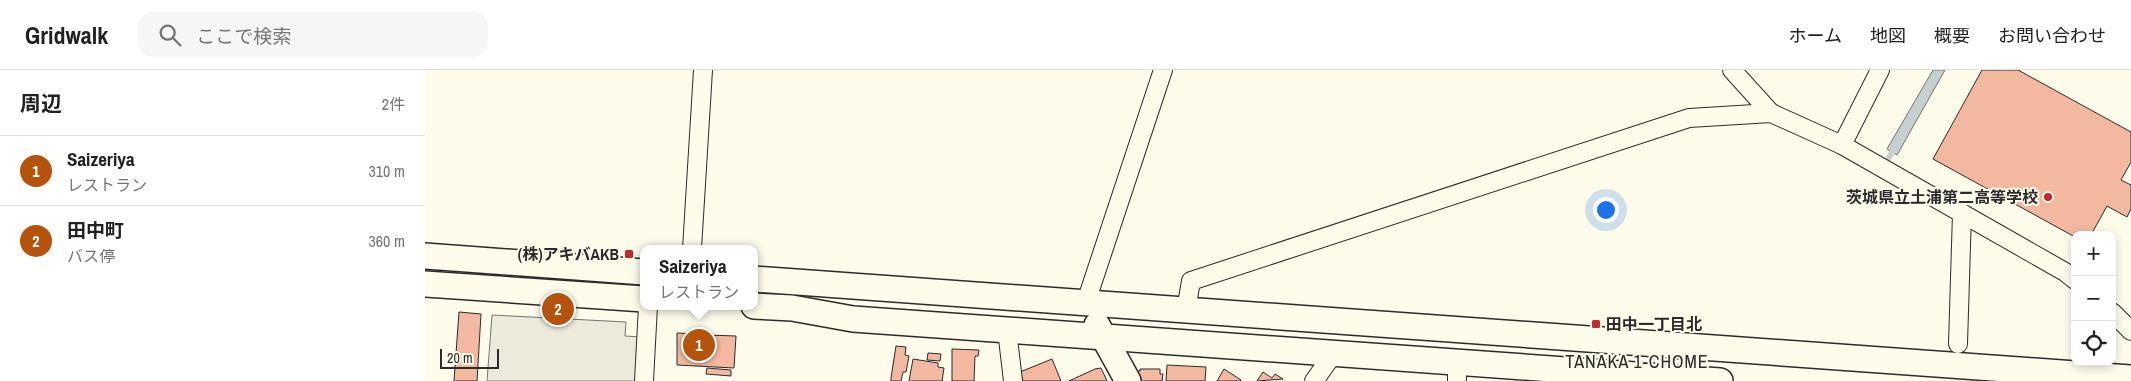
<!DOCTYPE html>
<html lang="ja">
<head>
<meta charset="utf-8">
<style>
	body { margin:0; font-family:"Archivo Narrow","Noto Sans JP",sans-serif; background:#f6f6f6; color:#202124 }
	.controls { position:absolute; right:15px; bottom:15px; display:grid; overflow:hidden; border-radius:10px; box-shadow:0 2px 8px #0003 }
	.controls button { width:45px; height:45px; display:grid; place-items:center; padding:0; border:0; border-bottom:1px solid #e0e0e0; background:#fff; color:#202124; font:25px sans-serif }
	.scale { position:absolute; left:15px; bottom:12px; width:59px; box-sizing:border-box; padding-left:5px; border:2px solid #2b2b2b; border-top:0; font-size:14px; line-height:18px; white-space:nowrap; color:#2b2b2b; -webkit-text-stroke:4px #fdfbea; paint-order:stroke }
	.you { position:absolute; left:1180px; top:139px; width:18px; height:18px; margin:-12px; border:4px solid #fff; border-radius:50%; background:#1a73e8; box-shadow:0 0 0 8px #1a73e833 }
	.badge { display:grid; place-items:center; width:32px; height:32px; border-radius:50%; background:#b45309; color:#fff; font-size:16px; font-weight:700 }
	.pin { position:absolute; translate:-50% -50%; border:2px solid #fff; box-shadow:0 1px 5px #0006 }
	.popup { position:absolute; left:215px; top:175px; width:118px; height:65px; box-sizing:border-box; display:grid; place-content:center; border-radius:10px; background:#fff; filter:drop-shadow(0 1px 4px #0005); font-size:16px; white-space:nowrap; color:#757577 }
	.popup b { font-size:19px; color:#202124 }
	.popup::after { content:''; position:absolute; left:50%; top:100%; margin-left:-10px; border:10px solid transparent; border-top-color:#fff }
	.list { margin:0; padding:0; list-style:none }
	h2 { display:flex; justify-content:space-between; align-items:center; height:65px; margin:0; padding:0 20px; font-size:21px }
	h2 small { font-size:16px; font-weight:400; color:#757577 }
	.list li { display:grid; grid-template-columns:32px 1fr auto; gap:15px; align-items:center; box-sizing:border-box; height:70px; padding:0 20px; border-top:1px solid #e0e0e0 }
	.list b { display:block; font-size:19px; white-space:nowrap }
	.list p { margin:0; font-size:16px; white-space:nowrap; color:#757577 }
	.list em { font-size:16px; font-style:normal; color:#757577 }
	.icon { flex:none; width:28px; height:28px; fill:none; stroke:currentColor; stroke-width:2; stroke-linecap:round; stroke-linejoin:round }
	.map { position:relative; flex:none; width:1706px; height:311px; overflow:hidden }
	header { display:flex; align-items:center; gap:30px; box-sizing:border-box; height:70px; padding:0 25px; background:#fff; border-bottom:1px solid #e0e0e0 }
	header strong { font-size:24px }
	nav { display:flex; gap:28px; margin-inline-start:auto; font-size:18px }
	.search { width:350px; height:45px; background:#f6f6f6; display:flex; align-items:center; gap:12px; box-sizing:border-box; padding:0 18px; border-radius:15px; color:#757577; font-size:19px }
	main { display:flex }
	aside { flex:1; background:#fff }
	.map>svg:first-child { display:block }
	.parking { fill:#eceadb; stroke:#74746e }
	.water { fill:#c7d0d0; stroke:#74746e }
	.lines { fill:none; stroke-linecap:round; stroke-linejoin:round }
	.stream { stroke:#c7d0d0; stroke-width:5.5 }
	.building { fill:#f2b8a0; stroke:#2b2b2b }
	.street-casing { stroke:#2b2b2b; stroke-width:20 }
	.secondary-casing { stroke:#2b2b2b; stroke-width:28 }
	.street { stroke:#fdfbea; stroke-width:18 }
	.secondary { stroke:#fdfbea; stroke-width:25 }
	.poi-dot { fill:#c62828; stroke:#fdfbea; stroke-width:2 }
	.labels { text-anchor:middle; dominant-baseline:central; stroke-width:4; stroke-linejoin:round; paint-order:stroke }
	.poi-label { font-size:16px; font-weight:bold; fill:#2b2b2b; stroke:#fdfbea; text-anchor:end }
	.neighbourhood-label { font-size:18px; letter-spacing:1px; fill:#2b2b2b; stroke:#fdfbea }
</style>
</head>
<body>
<header>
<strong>Gridwalk</strong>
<div class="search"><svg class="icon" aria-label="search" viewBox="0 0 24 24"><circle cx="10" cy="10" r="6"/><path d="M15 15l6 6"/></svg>ここで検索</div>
<nav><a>ホーム</a><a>地図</a><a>概要</a><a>お問い合わせ</a></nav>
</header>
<main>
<aside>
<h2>周辺<small>2件</small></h2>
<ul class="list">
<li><span class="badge">1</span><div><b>Saizeriya</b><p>レストラン</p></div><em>310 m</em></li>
<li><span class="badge">2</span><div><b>田中町</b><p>バス停</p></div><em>360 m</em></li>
</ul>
</aside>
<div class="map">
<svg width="1706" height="311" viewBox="0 0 1706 311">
	<rect width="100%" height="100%" fill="#fdfbea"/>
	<path class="parking" d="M67 245 201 252 200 266 216 267 212 311H62Z"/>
	<path class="water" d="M1508 0H1520L1472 85 1462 79Z"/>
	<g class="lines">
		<path class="stream" d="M1463 89 1471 76"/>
	</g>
	<g class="building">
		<path d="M1557 0H1593L1706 62V92L1696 110 1706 115V139L1702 147 1682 136 1666 165H1650V167L1508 89Z"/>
		<path d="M34 242 56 244 52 311H29Z"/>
		<path d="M272 261 281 262V265L311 266 309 298 252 295V263L272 264Z"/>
		<path d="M471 276 481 277 480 285 484 286 481 302H478L476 311H466V308Z"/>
		<path d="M527 279 554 280 553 286H550L549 311H527Z"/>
		<path d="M503 283 516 284 515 291 502 290Z"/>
		<path d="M488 289 513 293V297L519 298 517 311H484Z"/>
		<path d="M627 289 636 311H598L595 302Z"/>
		<path d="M742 295 781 297 780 311H741Z"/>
		<path d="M282 298 306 300V306L281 304Z"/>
		<path d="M676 298 682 311H644L670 299Z"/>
		<path d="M715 299H735V304H738L737 311H717L711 301H715Z"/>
		<path d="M799 299 816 310 815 311H792Z"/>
		<path d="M838 302 847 308 850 304 858 309 832 311Z"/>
	</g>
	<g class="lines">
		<defs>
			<g id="street">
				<path d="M1307 0 1346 43"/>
				<path d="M1417 75 1455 0"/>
				<path d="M267 179 278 0"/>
				<path d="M661 232 738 0"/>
				<path d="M761 240 766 211 1264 48 1346 43 1417 75 1640 202 1650 210"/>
				<path d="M1687 242 1706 261"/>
				<path d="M582 260 588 311"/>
				<path d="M1533 274 1537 143"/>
				<path d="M219 311 223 236"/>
				<path d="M889 311 909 283"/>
				<path d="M1032 311V292"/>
			</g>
			<g id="secondary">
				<path d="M0 186 219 202"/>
				<path d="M329 209 1706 308"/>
				<path d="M0 214 219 229"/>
				<path d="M329 236 367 238 428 249 1295 311"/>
				<path d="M672 255 703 311"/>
			</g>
		</defs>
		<use href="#street" class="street-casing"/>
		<use href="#secondary" class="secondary-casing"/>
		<use href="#street" class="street"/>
		<use href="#secondary" class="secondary"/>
	</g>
	<g class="poi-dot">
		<circle cx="1623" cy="127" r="5"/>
		<rect x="199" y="179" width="10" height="10" rx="2.5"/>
		<rect x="1166" y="249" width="10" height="10" rx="2.5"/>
	</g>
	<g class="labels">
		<g class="poi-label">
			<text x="1613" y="127">茨城県立土浦第二高等学校</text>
			<text x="194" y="184">(株)アキバAKB</text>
			<text x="1181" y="254" text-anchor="start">田中一丁目北</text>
		</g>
		<g class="neighbourhood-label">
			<text x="1212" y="291">TANAKA 1-CHOME</text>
		</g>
	</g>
</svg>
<div class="controls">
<button>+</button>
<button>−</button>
<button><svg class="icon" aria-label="locate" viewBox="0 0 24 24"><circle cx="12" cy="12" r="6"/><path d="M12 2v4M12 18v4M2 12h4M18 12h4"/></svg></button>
</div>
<div class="scale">20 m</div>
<div class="you"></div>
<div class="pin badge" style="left:274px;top:275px">1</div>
<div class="popup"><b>Saizeriya</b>レストラン</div>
<div class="pin badge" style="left:133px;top:239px">2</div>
</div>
</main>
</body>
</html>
